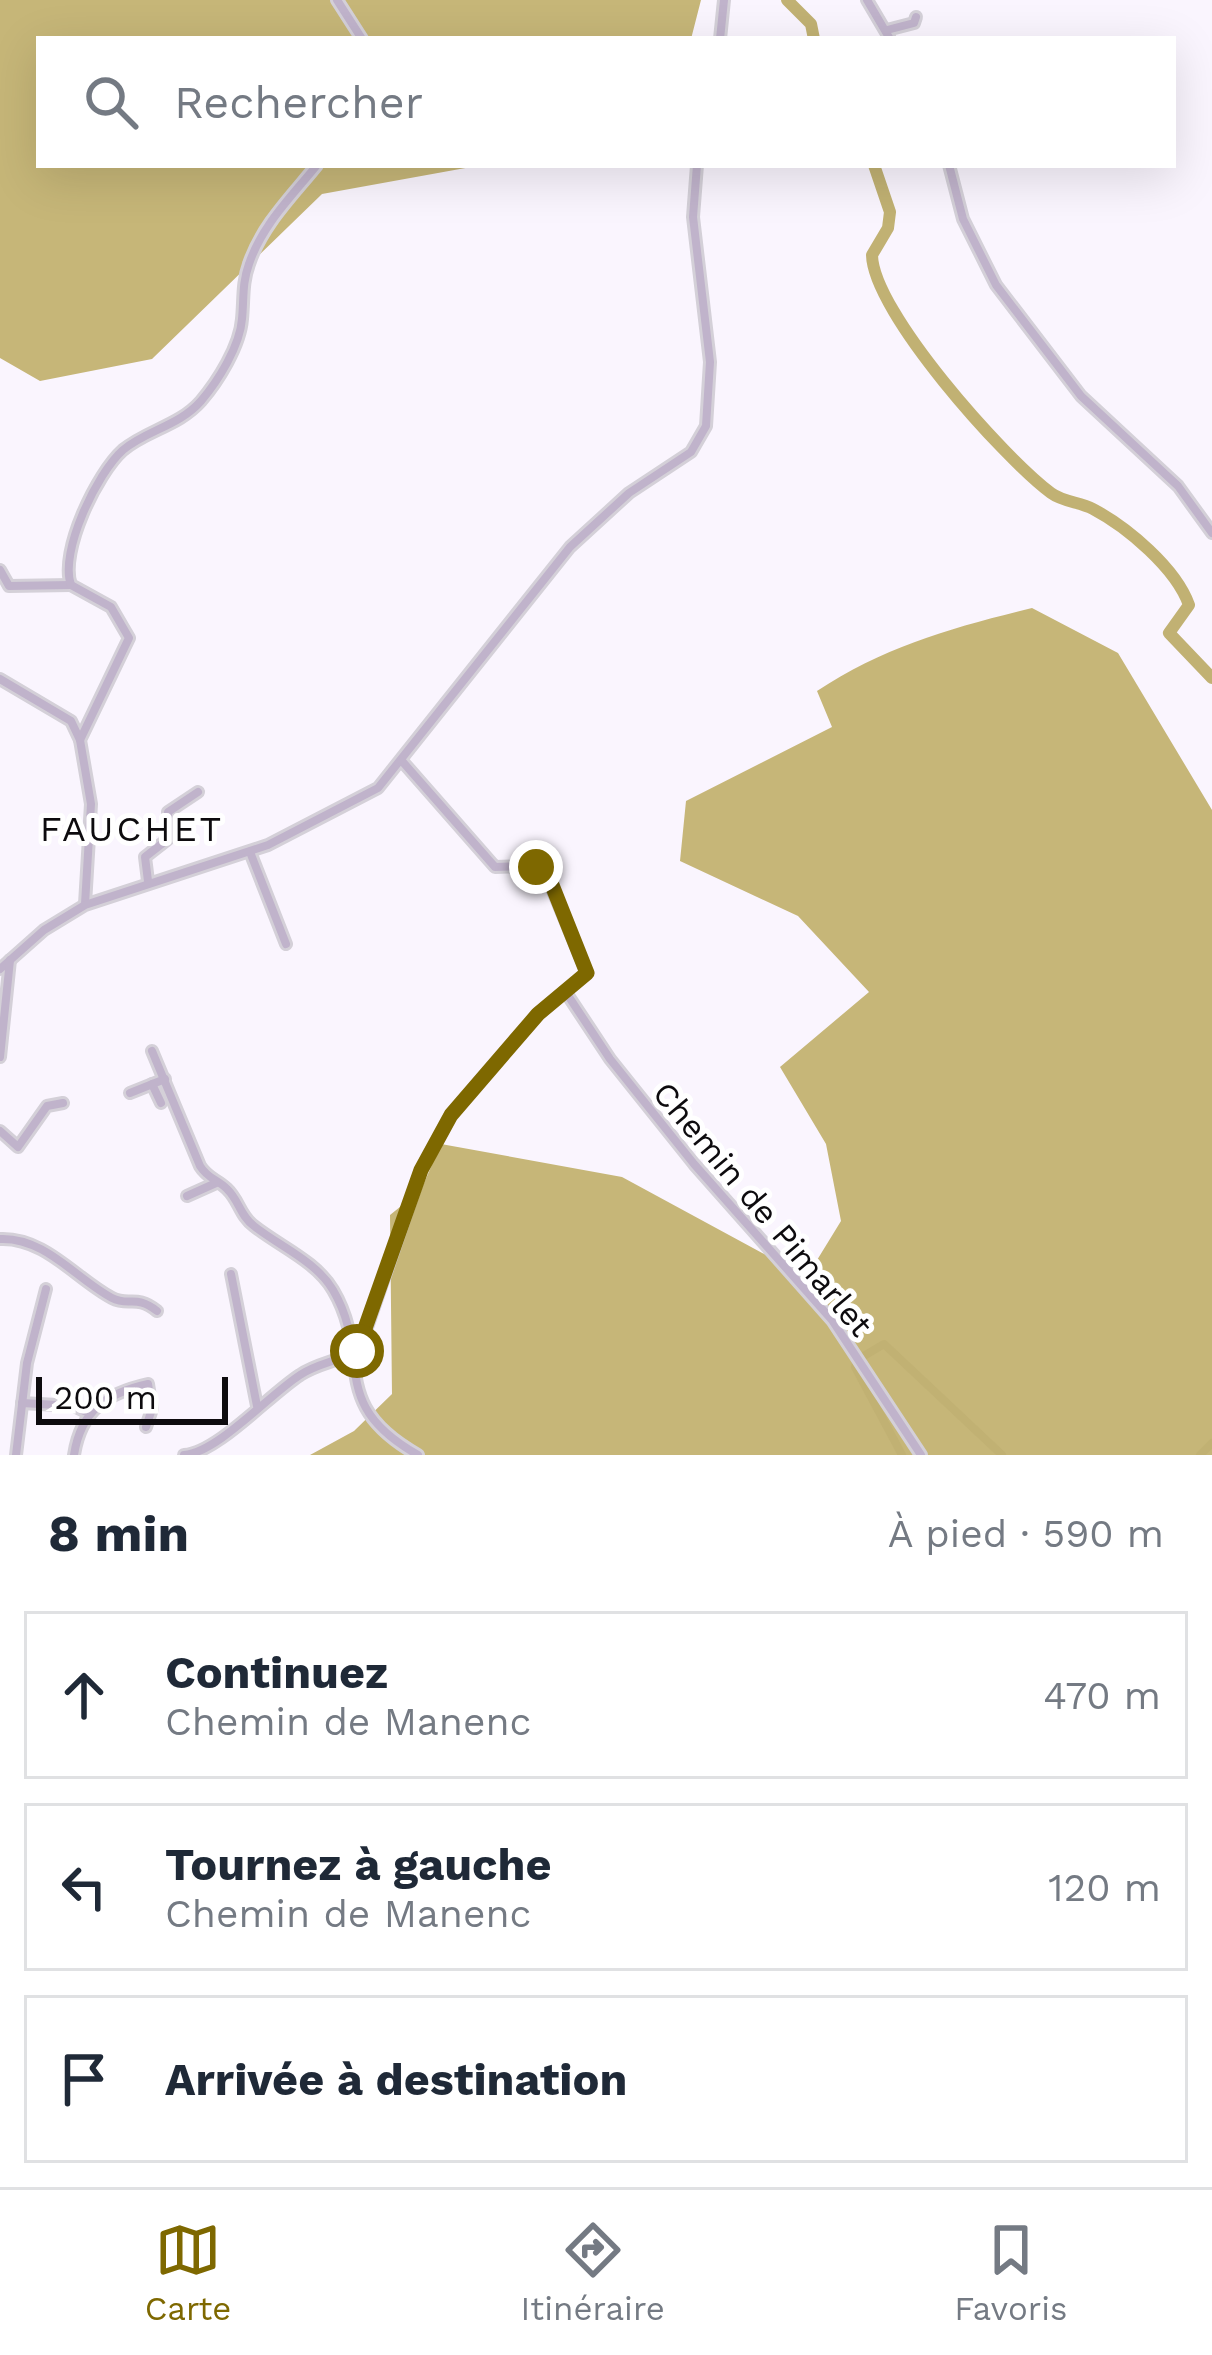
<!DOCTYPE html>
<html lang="fr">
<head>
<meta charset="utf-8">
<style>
	body { margin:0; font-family:"Work Sans",sans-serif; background:#f6f6f7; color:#1f2937 }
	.scale { position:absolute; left:36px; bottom:30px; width:192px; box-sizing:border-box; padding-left:12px; border:6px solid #0d0b0e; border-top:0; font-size:33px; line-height:42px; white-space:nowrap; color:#0d0b0e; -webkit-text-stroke:9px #fff; paint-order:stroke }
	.stop { position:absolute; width:36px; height:36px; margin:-27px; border:9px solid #7e6800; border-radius:50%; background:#fff }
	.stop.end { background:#7e6800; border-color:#fff; box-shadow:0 3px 12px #0008 }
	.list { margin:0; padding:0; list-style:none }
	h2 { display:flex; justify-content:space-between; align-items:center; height:156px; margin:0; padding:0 48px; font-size:51px }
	h2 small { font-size:39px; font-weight:400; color:#747a83 }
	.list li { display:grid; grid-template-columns:78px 1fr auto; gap:36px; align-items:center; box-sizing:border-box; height:168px; margin:0 24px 24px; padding:0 24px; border:3px solid #e0e1e3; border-radius:0px }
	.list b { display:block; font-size:45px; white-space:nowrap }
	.list p { margin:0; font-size:39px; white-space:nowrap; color:#747a83 }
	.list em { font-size:39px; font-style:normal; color:#747a83 }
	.icon { flex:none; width:66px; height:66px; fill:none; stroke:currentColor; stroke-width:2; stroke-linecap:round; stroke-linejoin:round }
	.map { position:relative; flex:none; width:1212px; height:1455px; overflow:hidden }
	.search { position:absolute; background:#fff; box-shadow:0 12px 48px #0002; left:36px; right:36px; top:36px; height:132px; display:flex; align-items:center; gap:30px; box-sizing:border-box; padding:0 42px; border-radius:0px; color:#747a83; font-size:45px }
	.sheet { height:732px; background:#fff }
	nav { display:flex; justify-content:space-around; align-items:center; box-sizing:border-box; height:168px; border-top:3px solid #e0e1e3; background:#fff; font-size:33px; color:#747a83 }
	nav a { display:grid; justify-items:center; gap:6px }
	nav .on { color:#7e6800 }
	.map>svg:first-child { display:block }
	.forest { fill:#c6b678 }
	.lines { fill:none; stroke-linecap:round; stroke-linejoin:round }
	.canal { stroke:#c1b173; stroke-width:8 }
	.river { stroke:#c1b173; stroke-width:12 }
	.minor-casing { stroke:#d4d0d8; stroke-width:14 }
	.minor { stroke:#c0b3cb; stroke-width:8 }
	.route { stroke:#7e6800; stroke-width:15 }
	.labels { text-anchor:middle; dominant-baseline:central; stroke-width:10; stroke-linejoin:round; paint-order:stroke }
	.street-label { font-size:33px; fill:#0d0b0e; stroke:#fff }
	.neighbourhood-label { font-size:36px; letter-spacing:3px; fill:#0d0b0e; stroke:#fff }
</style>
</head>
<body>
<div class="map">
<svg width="1212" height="1455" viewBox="0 0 1212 1455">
	<rect width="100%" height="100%" fill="#faf5fe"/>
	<g class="forest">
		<path d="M0 0H701L691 39H39V165H482L322 194 152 359 40 381 0 358Z"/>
		<path d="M1032 608 1118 653 1212 810V1455H310L354 1431 392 1394 390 1215 421 1190 441 1144 622 1177 766 1255 814 1265 841 1221 826 1144 780 1067 869 992 798 916 680 861 686 801 832 727 817 691C885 646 954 627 1032 608Z"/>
	</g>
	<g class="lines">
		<g class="canal">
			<path d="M902 1455 855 1367 857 1360 884 1344 1002 1455"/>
			<path d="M1200 1455 1212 1443"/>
		</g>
		<g class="river">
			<path d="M787 0 811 24 814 39"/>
			<path d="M874 165 890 212 888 228 872 255C873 312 1003 457 1051 493 1063 502 1080 502 1093 509 1127 527 1176 568 1189 605L1169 633 1212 678"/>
		</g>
		<defs>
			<g id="minor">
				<path d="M337 0 362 39"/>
				<path d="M867 0 890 39"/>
				<path d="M887 30 914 23 916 17"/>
				<path d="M720 39 724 0"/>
				<path d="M949 165 963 219 996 285 1081 396 1178 486 1212 533"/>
				<path d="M0 570 9 586 71 585"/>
				<path d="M0 679 71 721 80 740"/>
				<path d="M250 852 286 944"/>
				<path d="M148 881 145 857 168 839V812L198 792"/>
				<path d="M85 904 91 804 80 740 129 638 111 607 71 585C59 552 97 473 123 450 147 430 179 426 201 401 218 381 240 346 242 319 244 299 242 283 249 264 262 225 292 196 317 165"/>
				<path d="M0 969 44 930 85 905 268 845 378 788 570 547 629 493 691 452 706 426 710 362 693 217 697 165"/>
				<path d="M567 994 610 1059 694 1164 832 1320 921 1455"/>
				<path d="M152 1051 200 1166C208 1179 217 1179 227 1189 239 1200 240 1216 254 1226 279 1246 316 1261 333 1290 373 1358 326 1403 418 1455"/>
				<path d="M0 1057 10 960"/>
				<path d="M152 1084 161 1103"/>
				<path d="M130 1093 165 1079"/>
				<path d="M0 1131 18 1147 47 1106 63 1103"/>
				<path d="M187 1196 216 1183"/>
				<path d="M0 1239C45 1237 76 1279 112 1298 129 1307 136 1294 157 1311"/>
				<path d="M231 1274 257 1406"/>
				<path d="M22 1403 74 1406 84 1411"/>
				<path d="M16 1455 27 1363 46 1289"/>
				<path d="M74 1455C81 1409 108 1393 148 1384L152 1409 146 1427"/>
				<path d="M184 1455C217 1453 269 1395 300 1375 319 1362 343 1361 360 1348L421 1170 451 1115 538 1014 587 973 546 874 533 866 495 867 402 761"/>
			</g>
		</defs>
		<use href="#minor" class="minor-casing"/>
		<use href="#minor" class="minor"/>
	</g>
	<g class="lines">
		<path class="route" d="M357 1351 421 1170 451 1115 538 1014 587 973 550 880 536 867"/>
	</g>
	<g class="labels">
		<g class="street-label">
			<text transform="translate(763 1209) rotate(50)">Chemin de Pimarlet</text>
		</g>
		<g class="neighbourhood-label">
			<text x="132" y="829">FAUCHET</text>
		</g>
	</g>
</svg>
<div class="scale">200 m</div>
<div class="stop" style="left:357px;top:1351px"></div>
<div class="stop end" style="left:536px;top:867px"></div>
<div class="search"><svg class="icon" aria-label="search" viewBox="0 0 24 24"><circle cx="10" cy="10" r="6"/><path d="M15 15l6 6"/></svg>Rechercher</div>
</div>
<section class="sheet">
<h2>8 min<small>À pied · 590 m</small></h2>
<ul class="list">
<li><svg class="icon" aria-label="ahead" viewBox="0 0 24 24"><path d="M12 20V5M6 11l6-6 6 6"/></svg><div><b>Continuez</b><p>Chemin de Manenc</p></div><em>470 m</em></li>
<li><svg class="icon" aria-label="left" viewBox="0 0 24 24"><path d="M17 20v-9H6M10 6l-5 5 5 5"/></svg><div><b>Tournez à gauche</b><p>Chemin de Manenc</p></div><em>120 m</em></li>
<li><svg class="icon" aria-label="arrive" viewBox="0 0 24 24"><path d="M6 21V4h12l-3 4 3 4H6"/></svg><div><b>Arrivée à destination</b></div></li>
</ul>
</section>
<nav>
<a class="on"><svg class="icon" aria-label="map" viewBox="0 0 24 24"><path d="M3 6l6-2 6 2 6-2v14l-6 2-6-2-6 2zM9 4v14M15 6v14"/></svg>Carte</a>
<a><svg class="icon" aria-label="directions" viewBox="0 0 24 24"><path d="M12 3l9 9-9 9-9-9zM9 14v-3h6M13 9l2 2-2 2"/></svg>Itinéraire</a>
<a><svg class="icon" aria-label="saved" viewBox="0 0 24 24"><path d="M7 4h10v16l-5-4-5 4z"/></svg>Favoris</a>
</nav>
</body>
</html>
